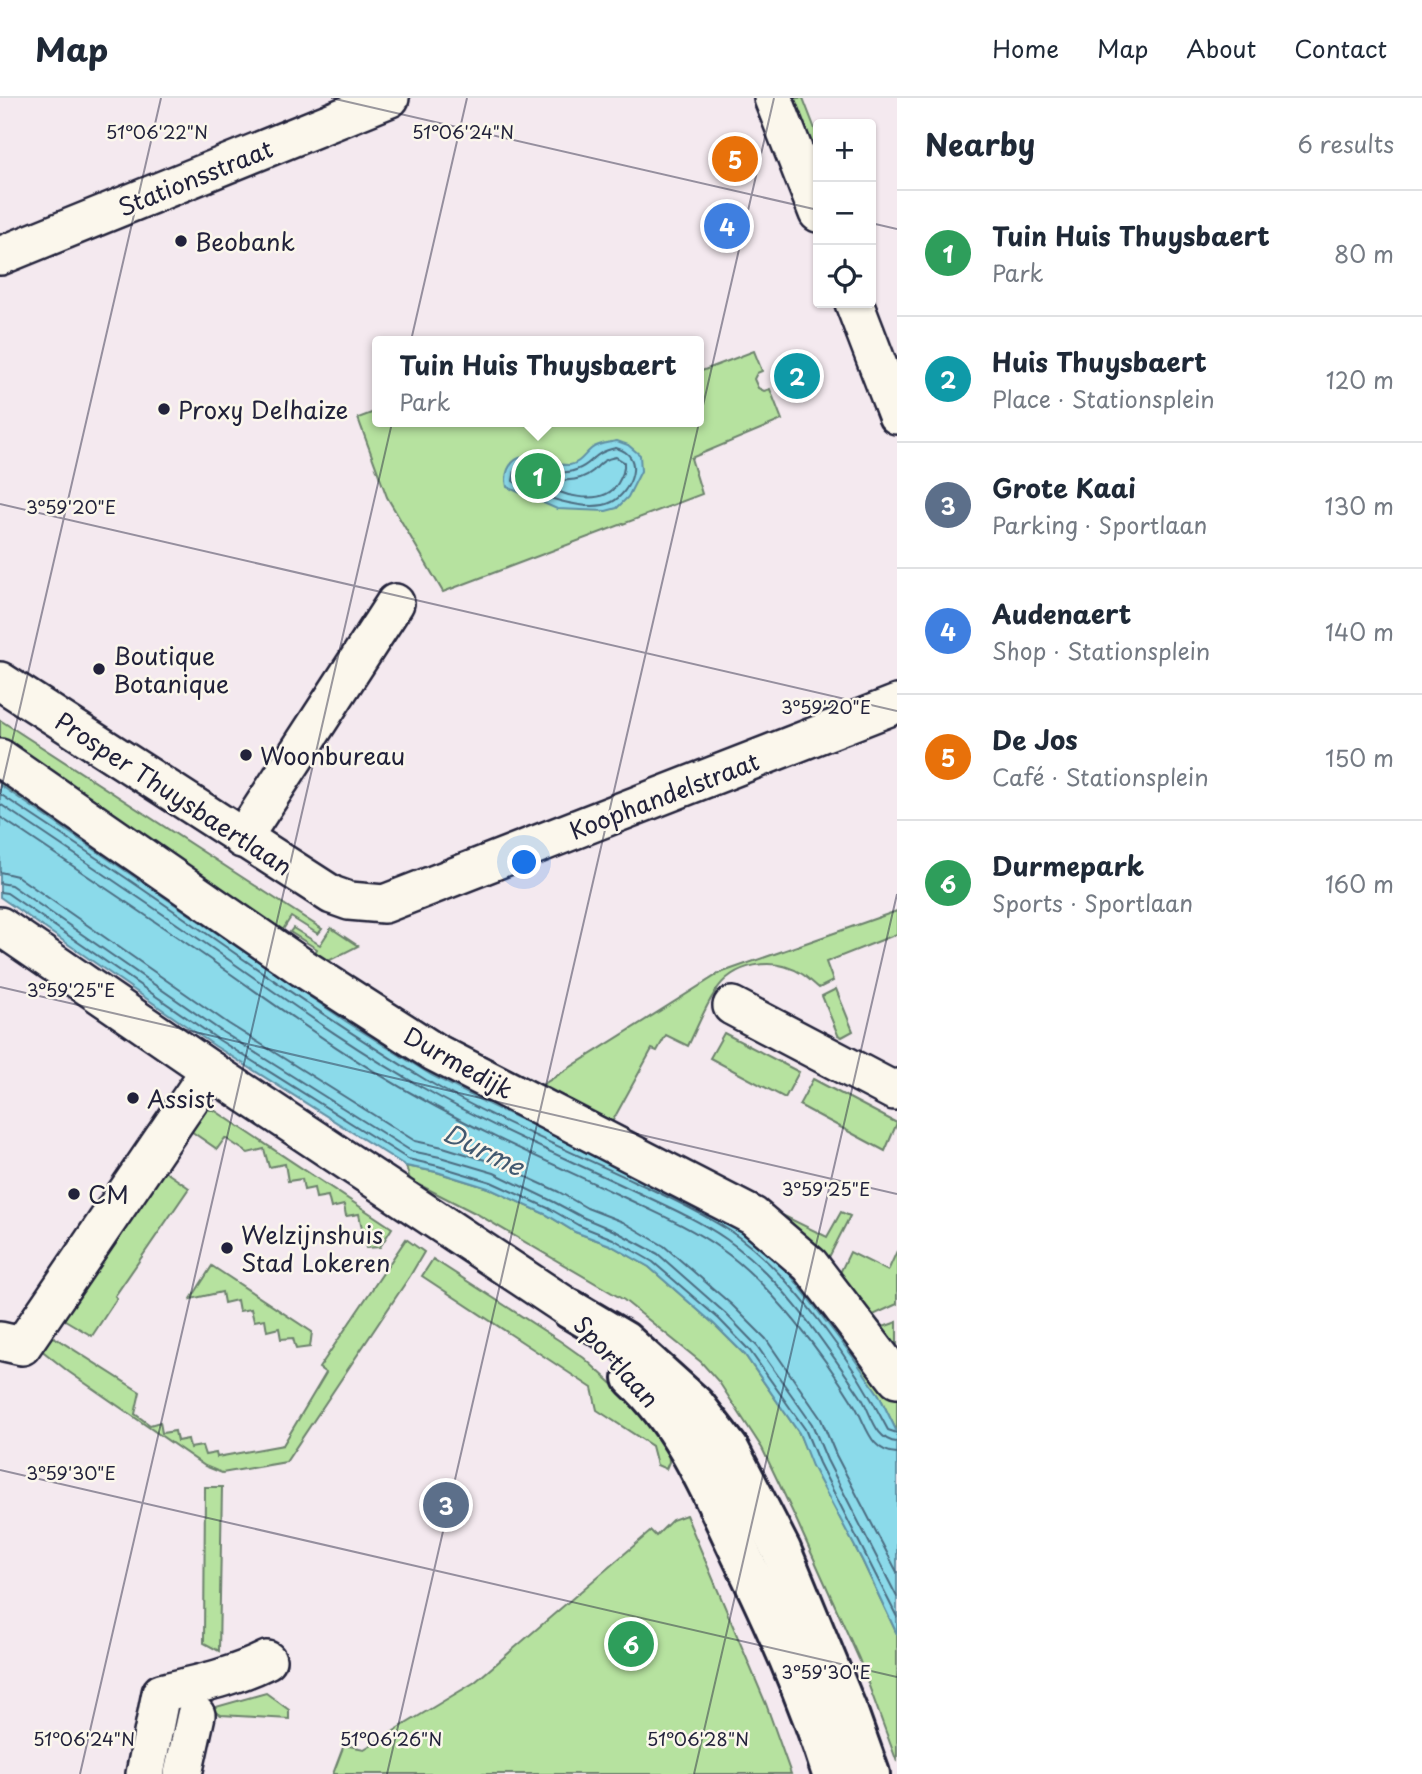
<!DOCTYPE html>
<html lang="en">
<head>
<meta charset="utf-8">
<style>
	body { margin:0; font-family:"Playpen Sans",sans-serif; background:#f2f2f3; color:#1f2937 }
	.controls { position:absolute; right:21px; top:21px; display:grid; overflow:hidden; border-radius:7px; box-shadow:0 2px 5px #0004 }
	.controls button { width:63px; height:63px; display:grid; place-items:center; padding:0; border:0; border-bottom:2px solid #e0e1e3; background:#fff; color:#1f2937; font:35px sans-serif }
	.you { position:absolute; left:525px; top:765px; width:24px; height:24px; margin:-18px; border:5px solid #fff; border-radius:50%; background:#1a73e8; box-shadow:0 0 0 10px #1a73e833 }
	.badge { display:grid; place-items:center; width:46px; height:46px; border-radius:50%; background:#1a73e8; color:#fff; font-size:23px; font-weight:700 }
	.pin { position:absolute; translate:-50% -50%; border:4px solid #fff; box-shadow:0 2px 7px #0006 }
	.popup { position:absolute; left:372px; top:238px; width:332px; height:91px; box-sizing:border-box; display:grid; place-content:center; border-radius:7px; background:#fff; filter:drop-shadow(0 2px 5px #0005); font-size:23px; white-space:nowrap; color:#747a83 }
	.popup b { font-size:26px; color:#1f2937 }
	.popup::after { content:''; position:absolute; left:50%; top:100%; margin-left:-14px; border:14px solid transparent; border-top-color:#fff }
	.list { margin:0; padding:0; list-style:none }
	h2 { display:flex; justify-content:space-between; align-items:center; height:91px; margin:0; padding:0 28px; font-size:30px }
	h2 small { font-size:23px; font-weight:400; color:#747a83 }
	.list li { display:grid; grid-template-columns:46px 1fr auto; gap:21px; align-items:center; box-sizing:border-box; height:126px; padding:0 28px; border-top:2px solid #e0e1e3 }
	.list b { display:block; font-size:26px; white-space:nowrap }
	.list p { margin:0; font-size:23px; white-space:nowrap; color:#747a83 }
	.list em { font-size:23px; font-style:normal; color:#747a83 }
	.icon { flex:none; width:38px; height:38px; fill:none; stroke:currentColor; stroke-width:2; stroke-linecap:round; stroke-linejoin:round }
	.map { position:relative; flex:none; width:897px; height:1676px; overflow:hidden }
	header { display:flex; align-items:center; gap:42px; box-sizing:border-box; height:98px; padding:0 35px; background:#fff; border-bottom:2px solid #e0e1e3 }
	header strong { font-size:33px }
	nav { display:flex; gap:38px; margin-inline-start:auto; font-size:24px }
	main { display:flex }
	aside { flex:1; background:#fff }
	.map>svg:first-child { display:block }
	.green { fill:#b6e29f; stroke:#6c826d; stroke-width:2 }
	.water { fill:#8bdaea; stroke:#6190a4; stroke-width:2 }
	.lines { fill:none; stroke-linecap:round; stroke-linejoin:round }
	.shore { stroke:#4c6c81; stroke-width:2 }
	.minor-casing { stroke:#22223b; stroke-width:42 }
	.major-casing { stroke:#22223b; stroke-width:44 }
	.minor { stroke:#fbf7ec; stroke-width:37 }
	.major { stroke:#fbf7ec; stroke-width:38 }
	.ticks { fill:none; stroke:#22223b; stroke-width:2; stroke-opacity:0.45 }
	.poi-dot { fill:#22223b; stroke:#fbf7ec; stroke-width:2.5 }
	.labels { text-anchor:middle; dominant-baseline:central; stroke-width:5; stroke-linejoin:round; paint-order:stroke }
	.street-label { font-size:24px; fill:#22223b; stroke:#fbf7ec }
	.poi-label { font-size:24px; fill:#22223b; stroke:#fbf7ec; text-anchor:start }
	.water-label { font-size:26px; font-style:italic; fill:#425970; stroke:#fbf7ec }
	.ticks-label { font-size:18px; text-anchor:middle; fill:#22223b; stroke:#fbf7ec; stroke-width:5; stroke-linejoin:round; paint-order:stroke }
</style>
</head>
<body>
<header>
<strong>Map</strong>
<nav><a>Home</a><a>Map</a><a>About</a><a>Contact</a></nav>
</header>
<main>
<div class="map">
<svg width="897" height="1676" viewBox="0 0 897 1676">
	<rect width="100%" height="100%" fill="#f4e9ef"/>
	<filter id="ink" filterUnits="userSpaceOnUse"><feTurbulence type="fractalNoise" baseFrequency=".0143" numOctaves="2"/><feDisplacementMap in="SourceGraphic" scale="14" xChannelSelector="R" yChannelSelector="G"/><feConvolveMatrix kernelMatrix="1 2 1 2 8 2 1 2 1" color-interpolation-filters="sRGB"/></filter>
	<g filter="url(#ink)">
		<g class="green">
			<path d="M792 0H803L818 39V48L812 50Z"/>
			<path d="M754 253 762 273 757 275 754 281 758 290 764 293 770 291 782 322 691 360 702 396 443 494 387 399 358 320 377 313V324H699V274Z"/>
			<path d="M0 622 322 831 318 836 291 819 282 833 285 836 315 855 317 851 290 834 293 830 320 847 331 830 358 848 328 863 444 937 542 987 720 875 897 813V836L826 864 833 883 819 890C813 885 808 880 802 876 773 858 733 865 715 894 704 911 697 930 688 948L666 937 657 953 652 951 612 1024 763 1102 780 1116 827 1139 841 1114 850 1118 828 1161 840 1175 850 1154 888 1173 897 1153V1206L873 1217 883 1229 897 1224V1334L879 1297 816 1210 766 1153 735 1128 696 1105 490 1007 431 977 347 924 0 687Z"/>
			<path d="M836 891 853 933 842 939 838 937 822 898Z"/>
			<path d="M724 935 799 974 785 1000 710 960Z"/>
			<path d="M813 981 897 1025 885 1053 799 1007Z"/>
			<path d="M207 1012H214L392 1130 380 1149 366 1150 359 1116 346 1118 344 1107 331 1110 328 1098 316 1100 314 1090 304 1092 302 1081 288 1083 285 1066 269 1069 264 1051 248 1055 225 1040 217 1051 188 1031 200 1013Z"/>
			<path d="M406 1068 436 1074 488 1090 547 1117 575 1134 610 1147 649 1169 714 1226 745 1257 799 1335 813 1368 862 1462 897 1536V1664L859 1561 796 1421 762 1350 719 1284 701 1264 624 1202 477 1116 410 1082Z"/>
			<path d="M160 1070 189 1090 115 1198 117 1200 92 1238 60 1219Z"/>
			<path d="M406 1141 424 1154 410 1178 286 1364 222 1375 205 1368 69 1274 40 1251 49 1236 140 1294 135 1316 150 1327 160 1324 162 1335 175 1333 177 1343 188 1341 190 1350 202 1348 205 1357 216 1355 217 1359 283 1347 326 1275 319 1270Z"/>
			<path d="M433 1161 560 1243 584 1260 642 1313 668 1349 669 1364 666 1371 657 1367 652 1348 597 1312 592 1290 422 1178Z"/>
			<path d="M212 1168 312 1234 310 1249 296 1251 293 1240 281 1241 279 1230 267 1233 265 1221 254 1223 251 1211 239 1213 237 1202 224 1205 222 1194 191 1201Z"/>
			<path d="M205 1389H222L219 1553 204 1545Z"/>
			<path d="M686 1417 766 1606 791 1676H333L344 1647 364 1651 475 1584 651 1433 656 1438 672 1422Z"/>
			<path d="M266 1595 289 1612V1621L221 1617 209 1611Z"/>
		</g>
		<g class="water">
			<path d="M617 343 628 347 640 357 641 373 628 399 617 410 606 413 557 411 507 389C505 380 506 371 513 364 528 349 551 369 570 367 580 365 584 357 591 351 598 345 609 345 617 343Z"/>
			<path d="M0 687 347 924 431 977 490 1007 696 1105 735 1128 766 1153 789 1175 853 1259 879 1297 897 1334V1536L862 1462 812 1368 799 1335 745 1257 714 1226 649 1169 610 1147 575 1134 547 1117 488 1090 437 1074 406 1068 215 948 0 799Z"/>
		</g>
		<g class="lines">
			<g class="shore">
				<path d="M616 350C647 358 630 395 612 404 589 416 532 397 513 383L515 372 525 365C541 367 560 379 576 372 594 366 591 355 616 350Z"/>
				<path d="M616 359 624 364C625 372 622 378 618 385 603 411 556 397 536 382L540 378C558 383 577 386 593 373 601 365 604 361 616 359Z"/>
				<path d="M0 696C49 729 99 761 148 795 240 858 330 924 426 982 492 1021 566 1051 636 1084 668 1099 700 1114 730 1133 791 1174 855 1267 888 1332L897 1335"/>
				<path d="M0 706C73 755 146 804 219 855 286 902 353 951 425 991 488 1027 556 1056 622 1087 657 1104 694 1119 726 1141 783 1181 823 1243 861 1299 871 1314 875 1343 897 1344"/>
				<path d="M0 719C73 768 146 817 218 867 284 913 350 962 420 1000 484 1036 551 1065 617 1096 652 1113 689 1128 721 1151 771 1186 823 1256 855 1308 867 1328 870 1354 897 1355"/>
				<path d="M0 774 17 778 229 926 415 1043 443 1049 498 1066 559 1094 587 1110 623 1124 664 1148 732 1207 766 1241 821 1321 836 1357 897 1474"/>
				<path d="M0 785 11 787 224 935 411 1053 440 1059 494 1075 554 1104 582 1119 617 1134 658 1156 725 1215 757 1248 812 1326 827 1362 897 1499"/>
				<path d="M0 794 7 795 219 942 408 1061 438 1068 491 1084 550 1111 578 1127 613 1141 653 1164 719 1221 750 1253 805 1331 819 1365 897 1519"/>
			</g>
			<defs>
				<g id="minor">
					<path d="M773 0 818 115"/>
					<path d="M0 158 390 0"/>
					<path d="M854 205 897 317"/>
					<path d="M0 583 332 797 349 803 384 806 897 606"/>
					<path d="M0 660 303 870 434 954 753 1118 810 1167 897 1281"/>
					<path d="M242 741 395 505"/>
					<path d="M0 828 210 972 570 1211"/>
					<path d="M732 908 894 993 897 990"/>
					<path d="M0 1243 22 1248 210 972"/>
					<path d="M145 1676 161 1595C198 1586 233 1579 267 1562"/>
					<path d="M183 1676 196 1617"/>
				</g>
				<g id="major">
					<path d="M570 1211 624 1243 695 1307 729 1351 781 1452 849 1617 870 1676"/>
					<path d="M633 1280C682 1325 709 1389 737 1448 773 1522 807 1597 832 1676"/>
				</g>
			</defs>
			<use href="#minor" class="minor-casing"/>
			<use href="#major" class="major-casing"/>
			<use href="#minor" class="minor"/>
			<use href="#major" class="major"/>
		</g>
	</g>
	<path class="ticks" d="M331 0 818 112M871 125 897 131M0 406 897 613M0 696 161 0M0 889 897 1096M0 1372 897 1579M80 1676 467 0M387 1676 774 0M694 1676 897 796"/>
	<g class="poi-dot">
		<circle cx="181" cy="143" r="7"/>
		<circle cx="164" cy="311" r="7"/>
		<circle cx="99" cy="571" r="7"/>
		<circle cx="246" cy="657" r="7"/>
		<circle cx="133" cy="1000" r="7"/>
		<circle cx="74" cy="1096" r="7"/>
		<circle cx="227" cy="1150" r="7"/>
	</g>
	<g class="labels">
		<g class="street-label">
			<text transform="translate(195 79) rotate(-22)">Stationsstraat</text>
			<text transform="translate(174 695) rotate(33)">Prosper Thuysbaertlaan</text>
			<text transform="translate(664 697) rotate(-21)">Koophandelstraat</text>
			<text transform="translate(459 964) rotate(29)">Durmedijk</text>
			<text transform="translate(617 1263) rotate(48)">Sportlaan</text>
		</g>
		<g class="poi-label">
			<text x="195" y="143">Beobank</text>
			<text x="178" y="311">Proxy Delhaize</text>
			<text x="113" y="557">Boutique<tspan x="113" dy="28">Botanique</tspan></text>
			<text x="260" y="657">Woonbureau</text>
			<text x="147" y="1000">Assist</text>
			<text x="88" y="1096">CM</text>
			<text x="241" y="1136">Welzijnshuis<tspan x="241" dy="28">Stad Lokeren</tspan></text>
		</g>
		<g class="water-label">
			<text transform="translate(484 1051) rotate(26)">Durme</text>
		</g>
	</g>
	<g class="ticks-label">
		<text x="157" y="41">51°06'22"N</text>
		<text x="463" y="41">51°06'24"N</text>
		<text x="71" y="416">3°59'20"E</text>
		<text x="826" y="616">3°59'20"E</text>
		<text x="71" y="899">3°59'25"E</text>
		<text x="826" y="1098">3°59'25"E</text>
		<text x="71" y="1382">3°59'30"E</text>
		<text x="826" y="1581">3°59'30"E</text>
		<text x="84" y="1648">51°06'24"N</text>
		<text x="391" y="1648">51°06'26"N</text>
		<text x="698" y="1648">51°06'28"N</text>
	</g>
</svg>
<div class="controls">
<button>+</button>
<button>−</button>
<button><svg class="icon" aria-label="locate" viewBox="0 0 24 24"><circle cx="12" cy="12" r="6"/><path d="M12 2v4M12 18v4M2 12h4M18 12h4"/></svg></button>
</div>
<div class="you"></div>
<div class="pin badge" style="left:538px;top:378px;background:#2e9e5b">1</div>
<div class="popup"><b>Tuin Huis Thuysbaert</b>Park</div>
<div class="pin badge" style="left:797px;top:278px;background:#0f9aa8">2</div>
<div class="pin badge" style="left:446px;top:1407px;background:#5c6f8a">3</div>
<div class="pin badge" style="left:727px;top:128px;background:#3f7fe0">4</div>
<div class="pin badge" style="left:735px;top:61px;background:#e8710a">5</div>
<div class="pin badge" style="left:631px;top:1546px;background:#2e9e5b">6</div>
</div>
<aside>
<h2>Nearby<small>6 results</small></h2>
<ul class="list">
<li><span class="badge" style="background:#2e9e5b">1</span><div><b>Tuin Huis Thuysbaert</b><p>Park</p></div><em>80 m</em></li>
<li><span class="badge" style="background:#0f9aa8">2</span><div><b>Huis Thuysbaert</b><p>Place · Stationsplein</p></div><em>120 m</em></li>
<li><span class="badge" style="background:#5c6f8a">3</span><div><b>Grote Kaai</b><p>Parking · Sportlaan</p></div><em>130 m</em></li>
<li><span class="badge" style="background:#3f7fe0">4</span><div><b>Audenaert</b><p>Shop · Stationsplein</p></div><em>140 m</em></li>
<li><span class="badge" style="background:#e8710a">5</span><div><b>De Jos</b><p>Café · Stationsplein</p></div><em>150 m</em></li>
<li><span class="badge" style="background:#2e9e5b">6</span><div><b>Durmepark</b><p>Sports · Sportlaan</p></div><em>160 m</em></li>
</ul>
</aside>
</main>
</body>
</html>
